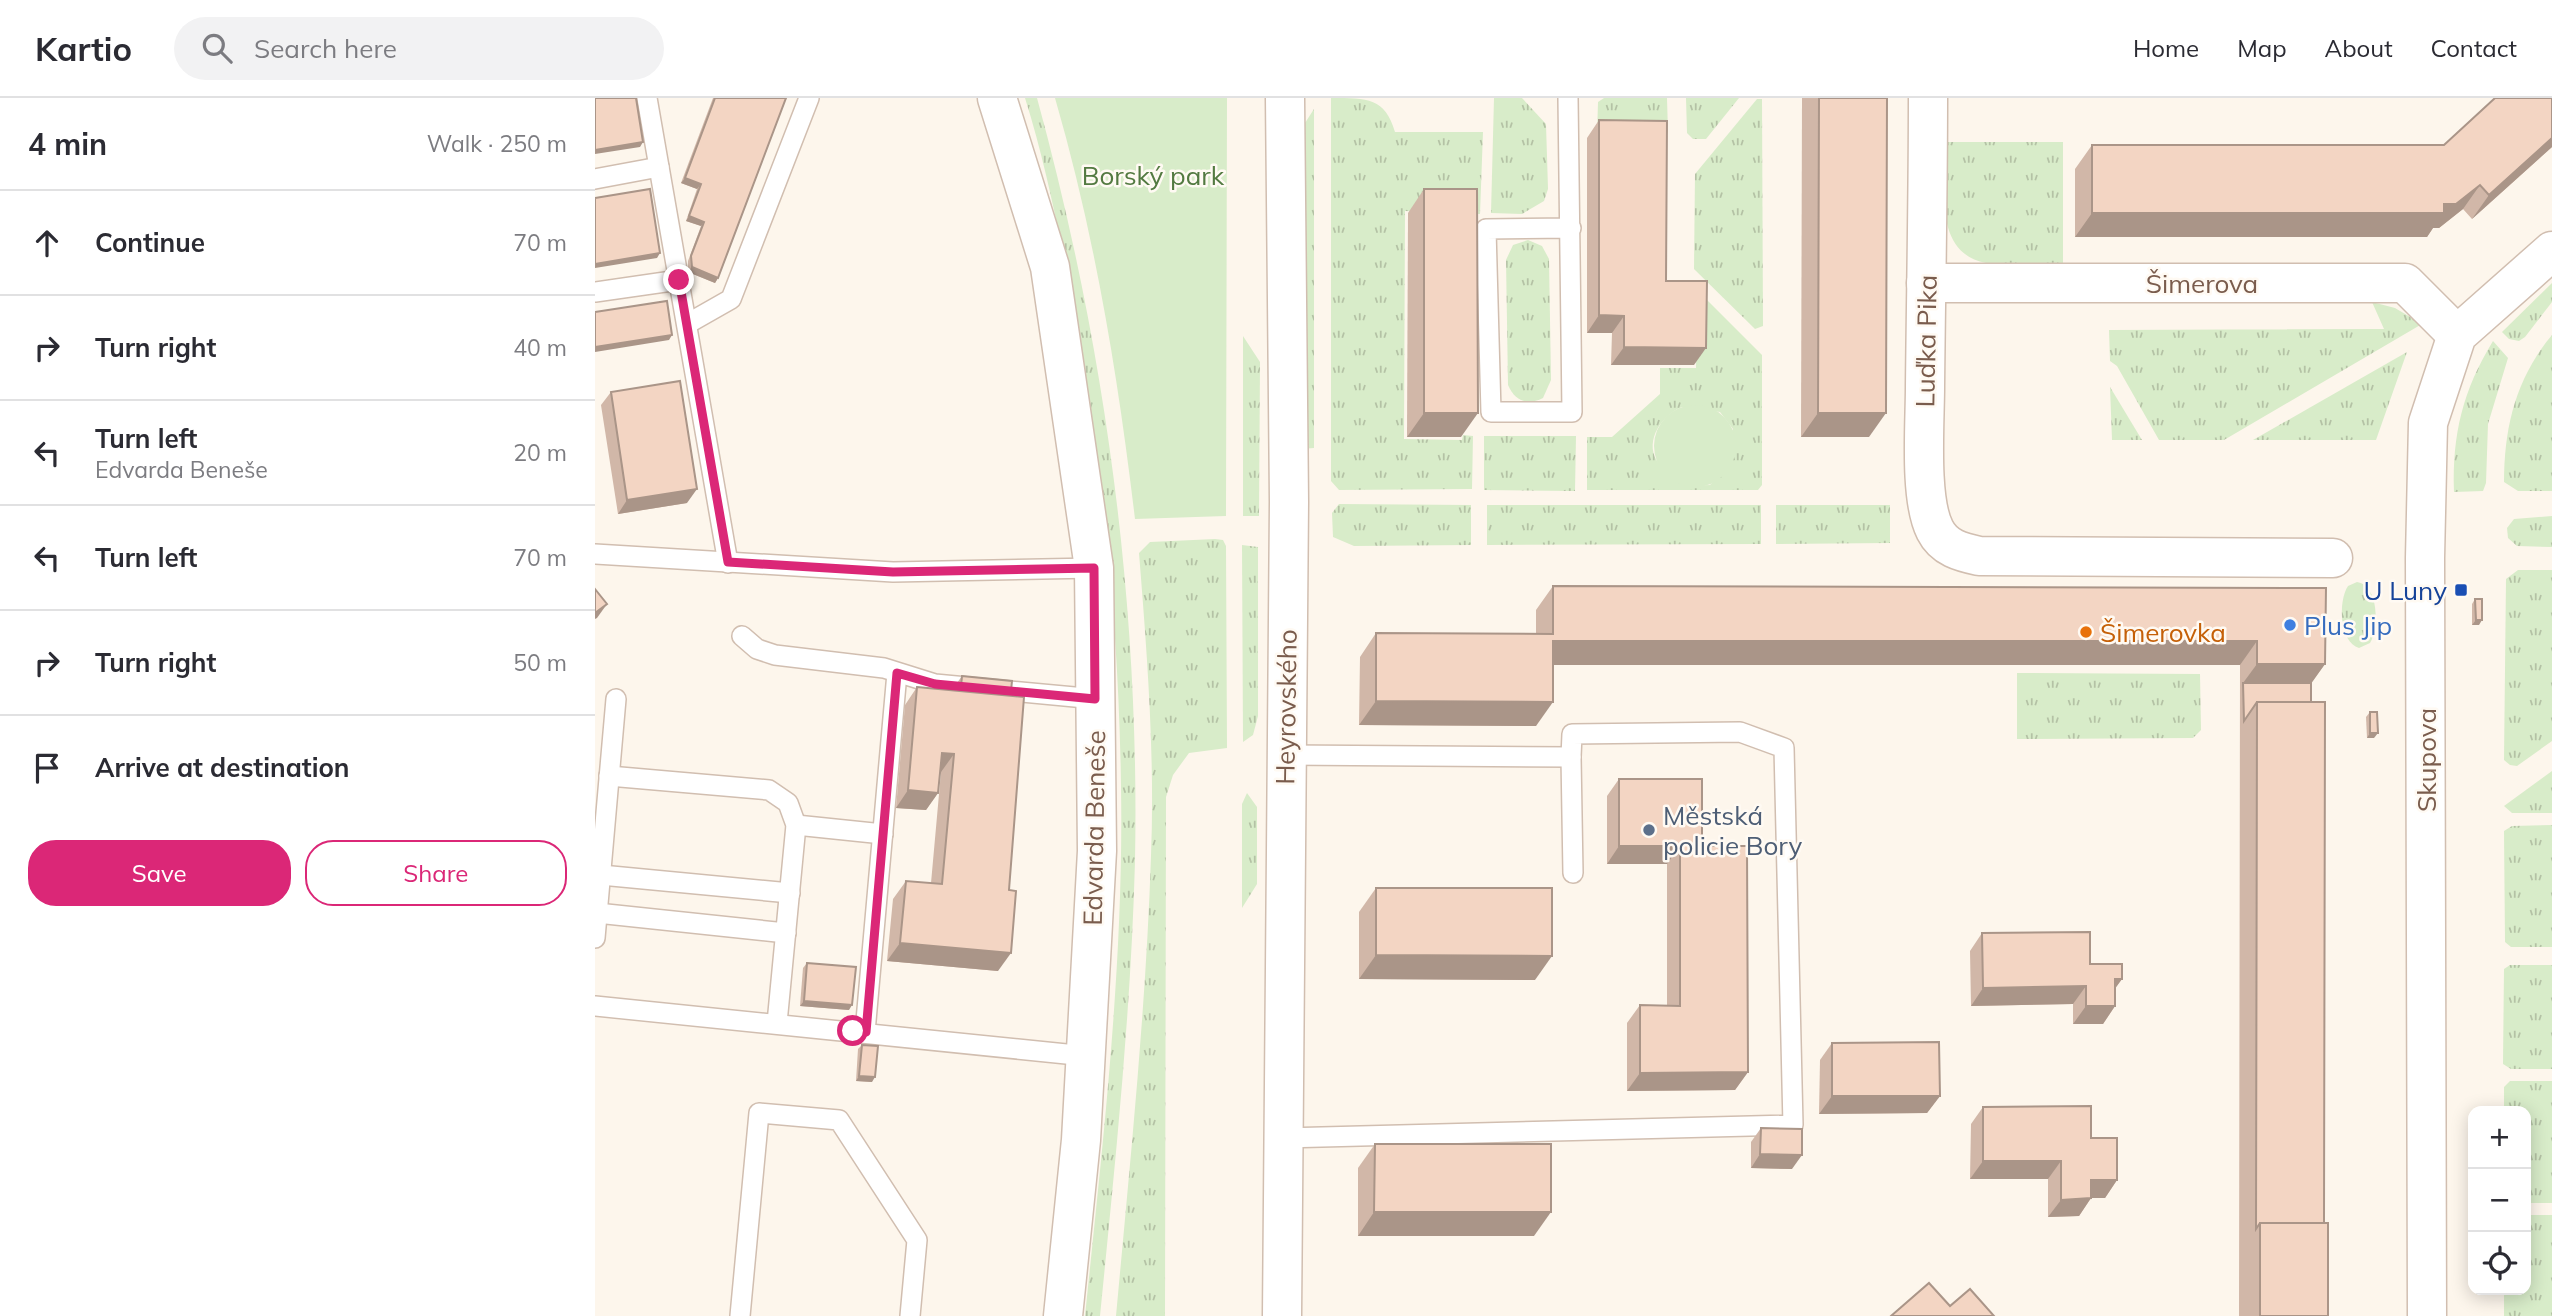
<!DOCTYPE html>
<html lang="en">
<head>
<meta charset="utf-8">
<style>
	body { margin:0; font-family:Mulish,sans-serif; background:#f2f2f3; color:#2b2b33 }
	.controls { position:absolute; right:21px; bottom:21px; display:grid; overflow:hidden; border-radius:14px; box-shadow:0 4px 18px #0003 }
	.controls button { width:63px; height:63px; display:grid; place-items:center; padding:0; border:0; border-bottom:2px solid #e1e1e2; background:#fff; color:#2b2b33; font:35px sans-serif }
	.stop { position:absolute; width:21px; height:21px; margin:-16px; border:5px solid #db2777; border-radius:50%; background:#fff }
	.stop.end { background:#db2777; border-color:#fff; box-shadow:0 2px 7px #0008 }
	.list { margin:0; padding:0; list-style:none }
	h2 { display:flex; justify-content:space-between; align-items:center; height:91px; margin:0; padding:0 28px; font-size:30px }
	h2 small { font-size:23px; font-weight:400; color:#7c7c81 }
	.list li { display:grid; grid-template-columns:46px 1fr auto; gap:21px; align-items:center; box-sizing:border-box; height:105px; padding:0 28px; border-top:2px solid #e1e1e2 }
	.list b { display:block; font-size:26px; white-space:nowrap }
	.list p { margin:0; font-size:23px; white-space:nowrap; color:#7c7c81 }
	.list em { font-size:23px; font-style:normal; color:#7c7c81 }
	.actions { display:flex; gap:14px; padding:21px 28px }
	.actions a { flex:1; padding:16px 0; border:2px solid #db2777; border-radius:28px; text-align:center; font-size:24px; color:#db2777 }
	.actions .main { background:#db2777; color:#fff }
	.icon { flex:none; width:38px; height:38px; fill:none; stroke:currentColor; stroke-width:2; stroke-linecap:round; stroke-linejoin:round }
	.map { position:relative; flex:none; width:1957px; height:1218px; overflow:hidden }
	header { display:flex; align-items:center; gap:42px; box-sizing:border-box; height:98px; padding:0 35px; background:#fff; border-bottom:2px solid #e1e1e2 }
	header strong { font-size:33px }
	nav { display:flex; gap:38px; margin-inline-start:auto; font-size:24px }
	.search { width:490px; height:63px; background:#f2f2f3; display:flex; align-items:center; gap:18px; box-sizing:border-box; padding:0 24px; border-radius:38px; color:#7c7c81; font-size:26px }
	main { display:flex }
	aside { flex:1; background:#fff }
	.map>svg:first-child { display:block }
	.grass { fill:url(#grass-tufts); fill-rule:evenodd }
	.green { fill:#d8ecc9 }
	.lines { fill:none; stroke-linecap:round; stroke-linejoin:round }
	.service-casing { stroke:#d1beb0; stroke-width:22 }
	.minor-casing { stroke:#d1beb0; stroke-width:41 }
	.tertiary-casing { stroke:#d1beb0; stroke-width:41 }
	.service { stroke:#fff; stroke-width:19 }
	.minor { stroke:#fff; stroke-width:38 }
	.tertiary { stroke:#fff; stroke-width:38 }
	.wall { fill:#d1b7a8 }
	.shaded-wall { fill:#aa9588 }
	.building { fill:#f3d5c3; stroke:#aa9588; stroke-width:2 }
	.route { stroke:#db2777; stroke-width:9 }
	.transit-dot { fill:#1a4fb4; stroke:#fffaf3; stroke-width:2.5 }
	.shop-dot { fill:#3f7fe0; stroke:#fffaf3; stroke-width:2.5 }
	.food-dot { fill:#e8710a; stroke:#fffaf3; stroke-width:2.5 }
	.service-dot { fill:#5c6f8a; stroke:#fffaf3; stroke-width:2.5 }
	.labels { text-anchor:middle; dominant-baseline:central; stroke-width:5; stroke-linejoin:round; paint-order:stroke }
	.park-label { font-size:26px; fill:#537a41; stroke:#fffaf3 }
	.street-label { font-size:26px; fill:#7a5c4d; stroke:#fffaf3 }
	.transit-label { font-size:26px; fill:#164399; stroke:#fffaf3; text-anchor:end }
	.shop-label { font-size:26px; fill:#366cbe; stroke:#fffaf3; text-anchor:start }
	.food-label { font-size:26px; fill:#c56008; stroke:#fffaf3; text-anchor:start }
	.service-label { font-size:26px; fill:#4e5e75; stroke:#fffaf3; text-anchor:start }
</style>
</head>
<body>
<header>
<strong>Kartio</strong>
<div class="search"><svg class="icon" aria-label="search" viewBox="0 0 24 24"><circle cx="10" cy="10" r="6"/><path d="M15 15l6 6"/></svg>Search here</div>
<nav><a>Home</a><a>Map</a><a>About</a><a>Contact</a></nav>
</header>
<main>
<aside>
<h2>4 min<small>Walk · 250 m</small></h2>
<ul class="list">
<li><svg class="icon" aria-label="ahead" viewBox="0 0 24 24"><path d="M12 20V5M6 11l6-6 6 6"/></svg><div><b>Continue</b></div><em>70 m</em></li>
<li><svg class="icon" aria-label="right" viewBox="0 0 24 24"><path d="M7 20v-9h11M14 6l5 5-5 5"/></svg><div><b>Turn right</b></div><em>40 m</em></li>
<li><svg class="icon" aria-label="left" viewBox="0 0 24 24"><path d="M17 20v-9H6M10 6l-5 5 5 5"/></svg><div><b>Turn left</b><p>Edvarda Beneše</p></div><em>20 m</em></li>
<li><svg class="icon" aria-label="left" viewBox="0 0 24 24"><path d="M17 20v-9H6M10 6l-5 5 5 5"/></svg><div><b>Turn left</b></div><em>70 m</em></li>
<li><svg class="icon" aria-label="right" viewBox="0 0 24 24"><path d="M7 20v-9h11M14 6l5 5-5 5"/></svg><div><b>Turn right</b></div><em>50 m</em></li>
<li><svg class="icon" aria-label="arrive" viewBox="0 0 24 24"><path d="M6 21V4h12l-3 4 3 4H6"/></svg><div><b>Arrive at destination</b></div></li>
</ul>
<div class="actions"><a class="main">Save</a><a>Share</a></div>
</aside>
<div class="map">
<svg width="1957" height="1218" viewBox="0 0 1957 1218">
	<defs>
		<pattern id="grass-tufts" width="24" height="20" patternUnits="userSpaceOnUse" patternTransform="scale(1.75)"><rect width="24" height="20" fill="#d8ecc9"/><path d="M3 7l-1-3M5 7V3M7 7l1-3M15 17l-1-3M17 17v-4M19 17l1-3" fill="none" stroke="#b4c2a5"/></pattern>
	</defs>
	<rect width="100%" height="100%" fill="#fdf6ec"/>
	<g class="grass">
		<path d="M430 0H442C510 248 545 505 540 763 536 915 520 1067 505 1218H490C508 1043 529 865 526 689 524 531 508 371 480 216 466 144 452 70 430 0Z"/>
		<path d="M736 0C773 0 790 0 800 34H888L885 116 810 113 809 341 867 342 868 337 878 338 877 391 744 392 736 383Z"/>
		<path d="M899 0H927L951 26 953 91 949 103 927 116 896 115Z"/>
		<path d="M1009 0H1072L1073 34 1067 40 1002 38 1003 4Z"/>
		<path d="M1091 0H1144L1111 41H1098L1092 35Z"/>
		<path d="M1162 1H1167L1168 228 1160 231 1099 171 1100 76Z"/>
		<path d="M719 11V350L706 351V40L710 25Z"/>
		<path d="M1350 44H1468V165C1444 165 1415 170 1391 165 1337 155 1350 86 1350 44Z"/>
		<path d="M933 142 947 148 954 161 956 282 948 300C932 308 920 303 913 287L911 162 918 147Z"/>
		<path d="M1957 185V204L1930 239 1924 243 1914 241 1907 234Z"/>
		<path d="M1102 200H1110L1167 257V387L1163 392H992V339H1017L1065 296V270H1101ZM1087 309 1125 314 1138 331V363L1115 387 1092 388C1083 381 1068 373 1062 363 1049 342 1068 316 1087 309Z"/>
		<path d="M1777 204 1800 210 1827 226 1629 342H1564L1522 268 1515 263 1514 232 1789 231Z"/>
		<path d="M1957 237V393H1923L1909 384C1909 329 1921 280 1957 237Z"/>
		<path d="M648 238 665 264 664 418H648Z"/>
		<path d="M1898 243 1913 260 1893 326 1891 385 1888 393 1859 394C1857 336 1868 292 1898 243Z"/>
		<path d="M1812 254 1781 342H1658Z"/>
		<path d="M1515 289 1547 342H1517Z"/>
		<path d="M889 338H981L980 393 889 392Z"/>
		<path d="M744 406 876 407V447L759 448 738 439 737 415Z"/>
		<path d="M892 407H1166V446L892 447Z"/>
		<path d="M1181 407H1295V445L1181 446Z"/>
		<path d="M1957 418V449L1922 448 1913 440 1912 430 1919 421Z"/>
		<path d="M620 441 628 442 631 448 632 650 594 655 578 677 571 699 570 1218H521C535 1065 551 911 556 758 560 657 552 555 544 455L555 444Z"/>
		<path d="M647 447 663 449V618L658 637 648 644Z"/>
		<path d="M1923 472H1957V643L1922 668 1915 667 1909 662 1911 481Z"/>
		<path d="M1762 484C1784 487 1784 530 1775 545L1764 550C1744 544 1743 503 1753 488Z"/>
		<path d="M1422 575 1605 576 1606 632 1598 640 1422 641Z"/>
		<path d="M1957 673V715H1917L1909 708Z"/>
		<path d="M652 695 662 709V786L647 810V706Z"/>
		<path d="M1957 727V849H1916L1910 844 1909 733 1917 728Z"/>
		<path d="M1915 867H1957V971H1916L1908 966 1909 871Z"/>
		<path d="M1915 983H1957V1105H1931V1013H1909V989Z"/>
		<path d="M1931 1117H1957V1218H1909V1192H1931Z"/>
	</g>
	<g class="green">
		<path d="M460 0H632L631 418 540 421C523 278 500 138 460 0Z"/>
		<circle cx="1100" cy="348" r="41"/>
	</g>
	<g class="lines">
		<defs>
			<g id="service">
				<path d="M52 0 133 465"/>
				<path d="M973 0 977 314H896L891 131 976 130"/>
				<path d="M0 81 64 69"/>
				<path d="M0 194 84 182"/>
				<path d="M92 226 136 201 214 0"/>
				<path d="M0 456 298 474 499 470"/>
				<path d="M147 538 162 551 180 557 289 570 340 586 501 601"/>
				<path d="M976 659 978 775"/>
				<path d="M14 678 174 692 193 705 201 727 182 925"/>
				<path d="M201 727 288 736"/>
				<path d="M6 777 195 795"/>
				<path d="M2 815 191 835"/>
				<path d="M0 840 21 601"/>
				<path d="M0 908 491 958"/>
				<path d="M270 934 302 575"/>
				<path d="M688 1040 1198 1027 1189 650 1145 634 977 636 976 659 690 657"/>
				<path d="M145 1218 164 1015 244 1022 322 1142 315 1218"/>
			</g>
			<g id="minor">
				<path d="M1333 0C1333 96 1331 193 1330 289 1330 326 1324 401 1340 432 1349 450 1366 454 1384 458L1738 460"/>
				<path d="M1331 185H1810L1862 237"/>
				<path d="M687 1218 694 404 690 0"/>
				<path d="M1832 1218 1830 460 1833 325 1862 237 1957 153"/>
			</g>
			<path id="tertiary" d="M402 0 455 169 499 470 502 753 486 1042 468 1218"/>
		</defs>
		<use href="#service" class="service-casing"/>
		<use href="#minor" class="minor-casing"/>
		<use href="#tertiary" class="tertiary-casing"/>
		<use href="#service" class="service"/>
		<use href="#minor" class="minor"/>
		<use href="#tertiary" class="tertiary"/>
	</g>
	<g class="wall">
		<path d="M118 0H191L123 180 120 185 93 174V163L106 128 91 123 102 91 86 85Z"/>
		<path d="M1207 0H1292L1274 339H1206Z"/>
		<path d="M1957 0V49L1877 121 1868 111 1844 130H1838L1832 139H1480V71L1497 47H1849Z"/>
		<path d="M1004 22 1071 183 1099 267H1016L1017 235H992V40Z"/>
		<path d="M829 91 866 339H812L813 115Z"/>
		<path d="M16 294 92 405 23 416 6 307Z"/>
		<path d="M958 488 1731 490 1730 566 1716 585V604L1729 1125 1733 1218H1644L1645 567H958L941 628 764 627 765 559 781 535 941 536V512Z"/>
		<path d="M1880 501 1884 527H1877V506Z"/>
		<path d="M367 578 413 597 403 873 292 863 298 801 311 783 336 785 346 674H345L343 695 331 712 301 710 310 607 322 589 357 592Z"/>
		<path d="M1775 614 1779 640H1772L1771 619Z"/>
		<path d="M1024 681 1107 748 1153 974 1140 992 1032 993V925L1045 907H1072V766H1012V698Z"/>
		<path d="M781 790 940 882 764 881V814Z"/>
		<path d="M1387 835 1495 866 1527 881 1520 890V908L1508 926H1478V906L1376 908 1375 853Z"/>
		<path d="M212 865 254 912 205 908 208 870Z"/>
		<path d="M1237 945 1345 998 1332 1015 1224 1016 1225 962Z"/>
		<path d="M267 947 277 984 261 983 263 951Z"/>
		<path d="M1388 1009 1496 1040 1522 1082 1510 1100H1496L1484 1118 1453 1119V1081H1375L1376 1026Z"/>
		<path d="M1166 1030 1197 1071 1156 1070V1044Z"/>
		<path d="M780 1046 939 1138H763V1070Z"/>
	</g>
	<g class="shaded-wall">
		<path d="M1957 40V49L1877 121 1894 97Z"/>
		<path d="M48 44 45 49 0 56V52Z"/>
		<path d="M90 80 106 86 102 91 86 85Z"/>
		<path d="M1885 87 1868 111 1844 130H1838L1832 139H1480L1497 115Z"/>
		<path d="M94 118 109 124 106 128 91 123Z"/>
		<path d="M65 155 62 160 0 170V166Z"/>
		<path d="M97 169 123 180 120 185 93 174Z"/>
		<path d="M1004 217 1029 218 1017 235H992Z"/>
		<path d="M77 237 74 242 0 254V249Z"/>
		<path d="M1029 249 1111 250 1099 267H1016Z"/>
		<path d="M829 315H883L866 339H812Z"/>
		<path d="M1223 315H1291L1274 339H1206Z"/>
		<path d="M102 391 92 405 23 416 32 402Z"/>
		<path d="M12 506 2 520 0 521V515Z"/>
		<path d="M1881 522H1887L1884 527H1877Z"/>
		<path d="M958 543H1662L1645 567H941Z"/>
		<path d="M1662 566H1730L1713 590 1648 585Z"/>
		<path d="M366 589 416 593 404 611 353 607Z"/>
		<path d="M781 603 958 604 941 628 764 627Z"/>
		<path d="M1775 635H1783L1779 640H1772Z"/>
		<path d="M347 655 359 656 346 674 334 673Z"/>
		<path d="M313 692 343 695 331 712 301 710Z"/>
		<path d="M1024 748H1085L1072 766H1012Z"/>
		<path d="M305 845 416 855 403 873 292 863Z"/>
		<path d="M781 857 957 858 940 882 764 881Z"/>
		<path d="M1520 881H1527L1514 899Z"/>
		<path d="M1491 888 1478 906 1376 908 1388 890Z"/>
		<path d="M209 903 257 907 254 912 205 908Z"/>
		<path d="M1491 908H1520L1508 926H1478Z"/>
		<path d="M1153 974 1140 992 1032 993 1045 975Z"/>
		<path d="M264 978 280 979 277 984 261 983Z"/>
		<path d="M1237 998H1345L1332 1015 1224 1016Z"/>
		<path d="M1165 1056 1207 1057 1197 1071 1156 1070Z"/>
		<path d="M1388 1063H1466L1453 1081H1375Z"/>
		<path d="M1496 1082H1522L1510 1100H1484Z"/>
		<path d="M1496 1100 1484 1118 1453 1119 1466 1102Z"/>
		<path d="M779 1114H956L939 1138H763Z"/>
	</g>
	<g class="building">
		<path d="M0 0H41L48 44 0 52Z"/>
		<path d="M120 0H191L123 180 97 169 96 158 109 124 94 118 106 86 90 80Z"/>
		<path d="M1224 0H1292L1291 315H1223Z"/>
		<path d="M1900 0H1957V40L1894 97 1885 87 1861 106H1849V115H1497V47H1849Z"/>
		<path d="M1004 22 1072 23 1071 183H1112L1111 250 1029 249V218L1004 217Z"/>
		<path d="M55 91 65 155 0 166V100Z"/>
		<path d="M829 91H882L883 315H829Z"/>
		<path d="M72 203 77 237 0 249V214Z"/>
		<path d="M85 283 102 391 32 402 16 294Z"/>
		<path d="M958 488 1731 490 1730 566H1662V543H958V604L781 603V535L958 536Z"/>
		<path d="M0 491 12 506 0 515Z"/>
		<path d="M1880 501H1887V522H1881Z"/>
		<path d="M367 578 417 583 416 593 366 589Z"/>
		<path d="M1648 585H1716V604H1662L1649 623Z"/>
		<path d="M322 589 429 599 414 792 421 793 416 855 305 845 311 783 347 786 359 656 347 655 343 695 313 692Z"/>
		<path d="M1662 604H1730L1729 1125H1665L1661 1131Z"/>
		<path d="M1775 614H1782L1783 635H1775Z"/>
		<path d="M1024 681H1107V748H1152L1153 974 1045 975V907L1085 908V748H1024Z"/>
		<path d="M781 790H957V858L781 857Z"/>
		<path d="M1495 834V866H1527V881H1520V908H1491V888L1388 890 1387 835Z"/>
		<path d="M212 865 261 869 257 907 209 903Z"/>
		<path d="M1344 944 1345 998H1237V945Z"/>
		<path d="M267 947 283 948 280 979 264 978Z"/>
		<path d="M1496 1008V1040H1522V1082H1496V1100L1466 1102V1063H1388V1009Z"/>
		<path d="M1166 1030 1207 1031V1057L1165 1056Z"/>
		<path d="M780 1046H956V1114H779Z"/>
		<rect x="1665" y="1125" width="68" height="93"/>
		<path d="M1334 1185 1355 1208 1375 1191 1399 1218H1296Z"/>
	</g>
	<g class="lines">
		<path class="route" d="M84 182 133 464 298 474 499 470 500 601 340 586 302 575 271 934 258 933"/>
	</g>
	<rect class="transit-dot" x="1859" y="485" width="14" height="14" rx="3.5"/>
	<circle class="shop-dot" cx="1695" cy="527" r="7"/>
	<circle class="food-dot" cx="1491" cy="534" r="7"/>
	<circle class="service-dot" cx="1054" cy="732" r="7"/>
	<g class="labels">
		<g class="park-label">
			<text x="558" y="77">Borský park</text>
		</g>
		<g class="street-label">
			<text x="1607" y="185">Šimerova</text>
			<text transform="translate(1331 243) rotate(-89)">Luďka Pika</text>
			<text transform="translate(691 609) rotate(-89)">Heyrovského</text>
			<text transform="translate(1831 662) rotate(-90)">Skupova</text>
			<text transform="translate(499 730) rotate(-89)">Edvarda Beneše</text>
		</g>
		<g class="transit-label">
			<text x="1852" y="492">U Luny</text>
		</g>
		<g class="shop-label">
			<text x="1709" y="527">Plus Jip</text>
		</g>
		<g class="food-label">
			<text x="1505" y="534">Šimerovka</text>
		</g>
		<g class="service-label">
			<text x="1068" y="717">Městská<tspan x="1068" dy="30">policie Bory</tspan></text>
		</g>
	</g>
</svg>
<div class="controls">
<button>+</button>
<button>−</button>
<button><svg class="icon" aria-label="locate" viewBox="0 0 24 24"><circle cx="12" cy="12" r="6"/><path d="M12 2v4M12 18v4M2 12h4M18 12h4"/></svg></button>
</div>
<div class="stop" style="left:258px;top:933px"></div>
<div class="stop end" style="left:84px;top:182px"></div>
</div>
</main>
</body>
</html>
